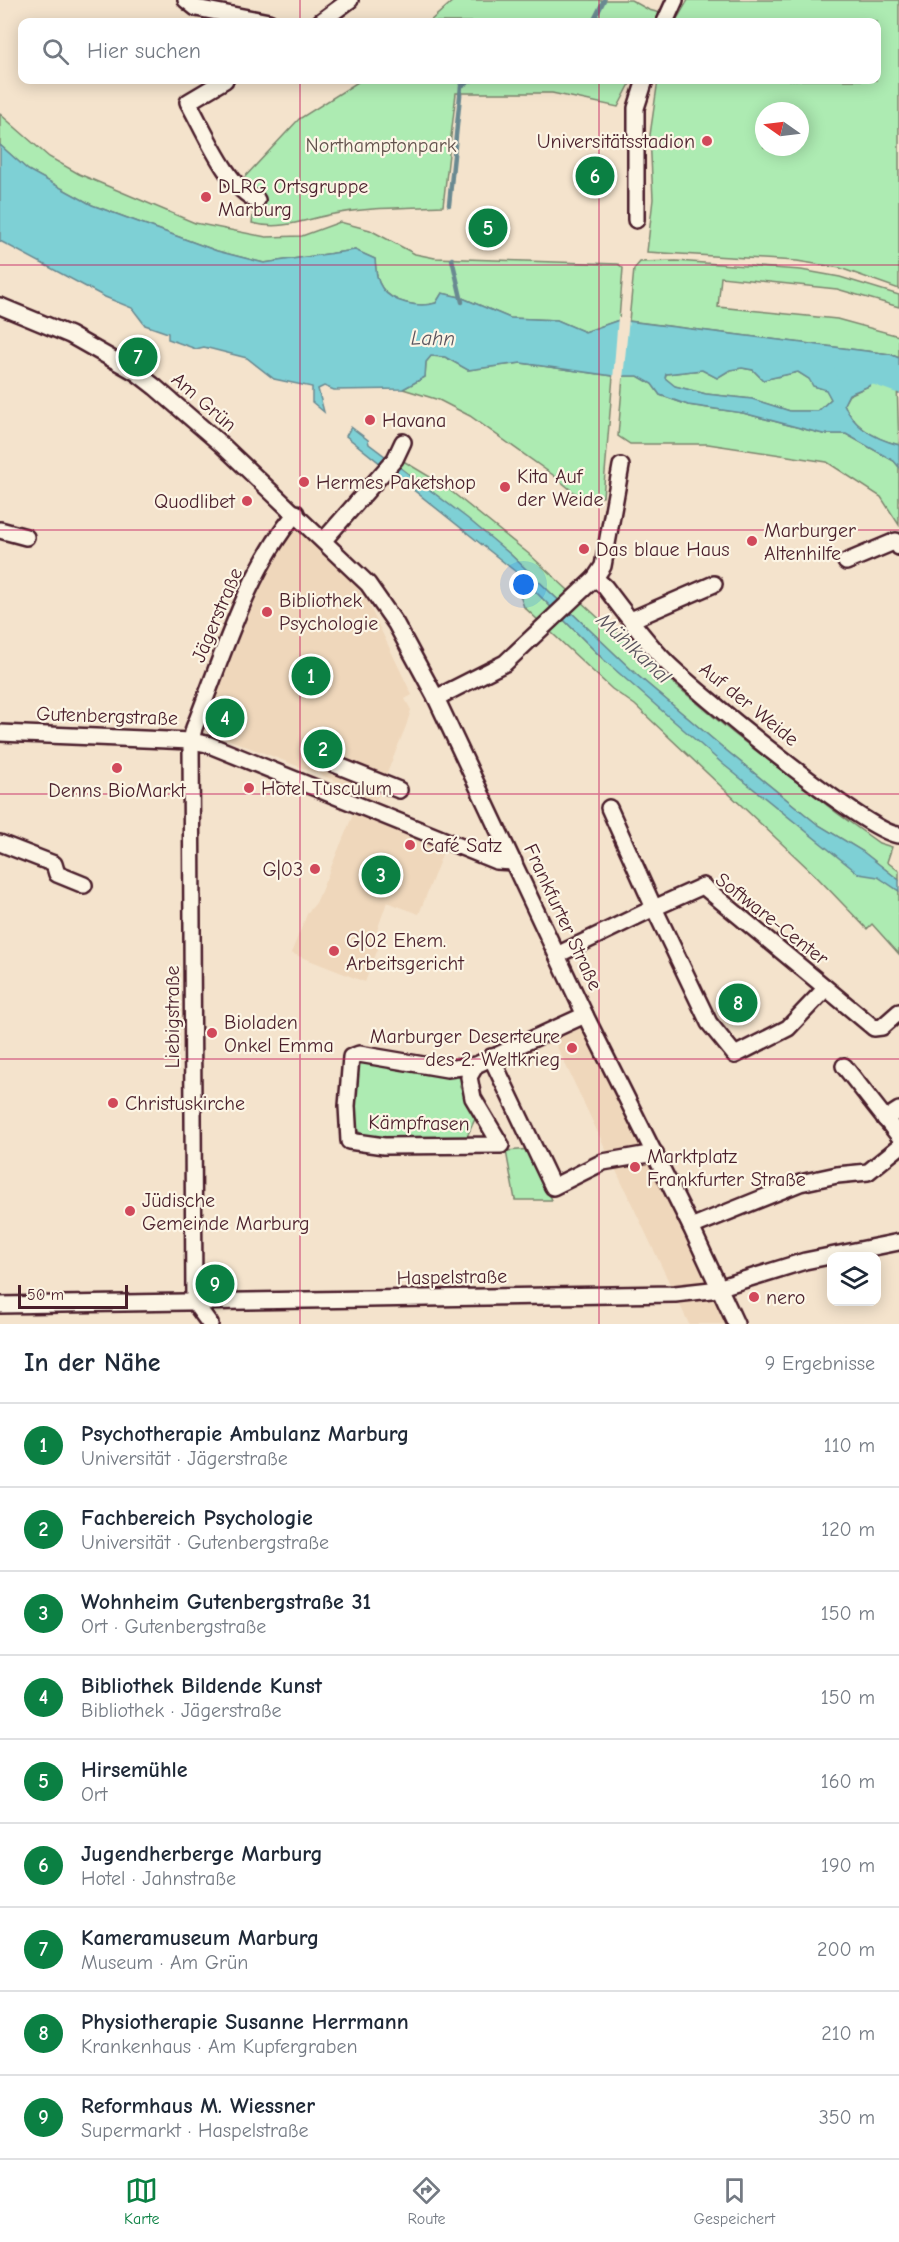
<!DOCTYPE html>
<html lang="de">
<head>
<meta charset="utf-8">
<style>
	body { margin:0; font-family:"Comic Neue",sans-serif; background:#f2f2f3; color:#1f2937 }
	.controls { position:absolute; right:18px; bottom:18px; display:grid; overflow:hidden; border-radius:12px; box-shadow:0 3px 15px #0003 }
	.controls button { width:54px; height:54px; display:grid; place-items:center; padding:0; border:0; border-bottom:2px solid #e0e1e3; background:#fff; color:#1f2937; font:30px sans-serif }
	.compass { position:absolute; left:755px; top:102px; width:54px; height:54px; border-radius:50%; background:#fff; box-shadow:0 3px 15px #0003; rotate:284deg }
	.scale { position:absolute; left:18px; bottom:15px; width:110px; box-sizing:border-box; padding-left:6px; border:3px solid #4a1f2b; border-top:0; font-size:16px; line-height:21px; white-space:nowrap; color:#4a1f2b; -webkit-text-stroke:4px #fcf5e5; paint-order:stroke }
	.you { position:absolute; left:524px; top:585px; width:21px; height:21px; margin:-15px; border:4px solid #fff; border-radius:50%; background:#1a73e8; box-shadow:0 0 0 9px #1a73e833 }
	.badge { display:grid; place-items:center; width:39px; height:39px; border-radius:50%; background:#0b8043; color:#fff; font-size:20px; font-weight:700 }
	.pin { position:absolute; translate:-50% -50%; border:3px solid #fff; box-shadow:0 2px 6px #0006 }
	.list { margin:0; padding:0; list-style:none }
	h2 { display:flex; justify-content:space-between; align-items:center; height:78px; margin:0; padding:0 24px; font-size:26px }
	h2 small { font-size:20px; font-weight:400; color:#747a83 }
	.list li { display:grid; grid-template-columns:39px 1fr auto; gap:18px; align-items:center; box-sizing:border-box; height:84px; padding:0 24px; border-top:2px solid #e0e1e3 }
	.list b { display:block; font-size:22px; white-space:nowrap }
	.list p { margin:0; font-size:20px; white-space:nowrap; color:#747a83 }
	.list em { font-size:20px; font-style:normal; color:#747a83 }
	.icon { flex:none; width:33px; height:33px; fill:none; stroke:currentColor; stroke-width:2; stroke-linecap:round; stroke-linejoin:round }
	.map { position:relative; flex:none; width:899px; height:1324px; overflow:hidden }
	.search { position:absolute; background:#fff; box-shadow:0 3px 15px #0003; left:18px; right:18px; top:18px; height:66px; display:flex; align-items:center; gap:15px; box-sizing:border-box; padding:0 21px; border-radius:12px; color:#747a83; font-size:22px }
	.sheet { height:834px; background:#fff }
	nav { display:flex; justify-content:space-around; align-items:center; box-sizing:border-box; height:84px; border-top:2px solid #e0e1e3; background:#fff; font-size:16px; color:#747a83 }
	nav a { display:grid; justify-items:center; gap:3px }
	nav .on { color:#0b8043 }
	.map>svg:first-child { display:block }
	.built { fill:#efd7bb }
	.green { fill:#adebb2; stroke:#7c856e; stroke-width:1.5; fill-rule:evenodd }
	.water { fill:#7ed0d5; stroke:#698991; stroke-width:1.5; fill-rule:evenodd }
	.pier { fill:#f4e3cc }
	.lines { fill:none; stroke-linecap:round; stroke-linejoin:round }
	.stream { stroke:#698991; stroke-width:4.5 }
	.river { stroke:#7ed0d5; stroke-width:26 }
	.minor-casing { stroke:#4a1f2b; stroke-width:20 }
	.minor { stroke:#fcf5e5; stroke-width:15 }
	.grid { fill:none; stroke:#c2185b; stroke-width:1.5; stroke-opacity:0.55 }
	.poi-dot { fill:#d1495b; stroke:#fcf5e5; stroke-width:2 }
	.labels { text-anchor:middle; dominant-baseline:central; stroke-width:4.5; stroke-linejoin:round; paint-order:stroke }
	.poi-label { font-size:20px; fill:#4a1f2b; stroke:#fcf5e5; text-anchor:start }
	.park-label { font-size:20px; fill:#63524d; stroke:#fcf5e5 }
	.street-label { font-size:20px; fill:#4a1f2b; stroke:#fcf5e5 }
	.water-label { font-size:21px; font-style:italic; fill:#5a545e; stroke:#fcf5e5 }
</style>
</head>
<body>
<div class="map">
<svg width="899" height="1324" viewBox="0 0 899 1324">
	<rect width="100%" height="100%" fill="#f4e3cc"/>
	<filter id="ink" filterUnits="userSpaceOnUse"><feTurbulence type="fractalNoise" baseFrequency=".0167" numOctaves="2"/><feDisplacementMap in="SourceGraphic" scale="12" xChannelSelector="R" yChannelSelector="G"/><feConvolveMatrix kernelMatrix="1 2 1 2 8 2 1 2 1" color-interpolation-filters="sRGB"/></filter>
	<g filter="url(#ink)">
		<g class="built">
			<path d="M292 523 346 573 368 603 412 695 405 699 411 710 406 726 370 815 445 847 419 914 387 902 375 936 378 949 365 982 291 953 308 912 316 903 363 791 201 729 265 573Z"/>
			<path d="M579 1017 603 1070 643 1145 730 1324H689L550 1032Z"/>
		</g>
		<g class="green">
			<path d="M454 0H631L649 10 664 14 660 22H429Z"/>
			<path d="M688 0H899V289L840 268 797 261 647 252 653 199 650 135 658 80H876V22H675ZM764 111H800V147H764Z"/>
			<path d="M361 80H632L618 107 552 93H456L443 206C407 208 369 207 334 214 306 219 282 231 252 223L256 195 241 181 299 119Z"/>
			<path d="M0 114 49 157 79 174 195 223 266 237 302 236 340 222 370 230 415 254 435 258 618 264 623 268 619 320 585 332 557 320 510 318 460 297 442 293 436 303C419 308 392 303 382 288 376 280 376 269 375 259L355 250 264 263 217 251 92 205 28 170 0 145Z"/>
			<path d="M676 261 801 270 840 277 899 295V307L837 289 721 277 718 307 837 319 899 336V358L890 354 629 321 634 269 640 262Z"/>
			<path d="M431 356 445 357 468 370 521 363 613 376 603 497 577 495 553 475 470 416 439 400 403 389 425 377 426 362Z"/>
			<path d="M742 368 753 370 763 380 798 372 826 389 831 399 818 411H790L752 399 706 394 674 386 665 378 666 374 702 370 717 378 730 370Z"/>
			<path d="M885 373 897 382 899 445C876 439 853 427 844 404L849 395 869 386 874 375Z"/>
			<path d="M623 376H638L652 384 660 395 688 405 743 413 823 434H846L894 461 899 467V525L881 497 827 462 708 444H630L618 436Z"/>
			<path d="M400 459 442 484 529 554 605 624 648 654 660 672 733 733 837 813 879 843 892 847 887 862 899 871V880L862 851 817 824 727 751 637 675 510 554 396 464Z"/>
			<path d="M516 572 604 660 899 891V954L872 924 867 929 815 875 635 705 612 689 524 607 517 587Z"/>
			<path d="M362 1056 464 1070 460 1086 475 1119 465 1141H372L355 1129 353 1069Z"/>
			<path d="M531 1149 552 1200H515L506 1151Z"/>
		</g>
		<g class="water">
			<path d="M0 145 28 170 92 205 217 251 264 263 355 250 375 259C376 269 376 280 382 288 392 303 419 308 436 303L442 293 460 297 510 318 557 320 585 332 619 320 890 354 899 358V395L897 382C890 375 884 371 874 375L869 386 849 394 844 404C853 427 876 439 899 445V467L894 461 846 434H823L743 413 688 405 660 395 652 384 638 376H613L521 363 468 370 445 357 431 356 426 362 425 377 403 389 334 390 324 386 318 389 324 412 312 402V387L274 379 247 358 204 347 196 349 168 339V333L145 325 132 308 105 297 0 241ZM742 368 753 370 763 380 798 372 809 379 813 386 826 390 831 399 818 411H790L752 399 706 394 675 386 665 378 666 374 702 370 717 378 730 370Z"/>
			<path d="M351 427 368 440 369 444 467 518 510 554 637 675 727 751 817 824 862 851 899 880V891L878 877 859 874 724 765 604 660 516 572 346 436Z"/>
		</g>
		<path class="pier" d="M618 317 629 318 623 379H613Z"/>
		<g class="lines">
			<g class="stream">
				<path d="M593 22 604 0"/>
				<path d="M449 205 461 86 472 80"/>
				<path d="M452 259 462 302"/>
			</g>
			<path class="river" d="M847 369 877 372 899 380"/>
			<defs>
				<g id="minor">
					<path d="M186 0 196 8 269 22"/>
					<path d="M320 22 350 0"/>
					<path d="M665 22 675 0"/>
					<path d="M225 80 188 102C204 130 228 189 257 200"/>
					<path d="M636 220V108L645 80"/>
					<path d="M0 306 70 335 137 373 155 387 222 445 368 584 396 624 436 698 585 1015 691 1227 736 1324"/>
					<path d="M0 530 26 537"/>
					<path d="M324 540 395 459 403 442"/>
					<path d="M846 562 896 541 899 547"/>
					<path d="M595 578 605 587C624 612 643 638 665 661 694 690 869 835 899 835"/>
					<path d="M631 620 714 584"/>
					<path d="M436 698 505 663 595 578 603 566 621 466"/>
					<path d="M0 733 191 741 207 744 496 861 514 862"/>
					<path d="M314 756 399 790"/>
					<path d="M0 843 54 864 57 874 84 885"/>
					<path d="M557 955 654 908 609 808"/>
					<path d="M826 988 703 886 654 908 709 1023 735 1055 788 1028 826 988 874 1028 882 1027 899 1012"/>
					<path d="M491 1057 553 1187 603 1162 655 1153"/>
					<path d="M476 1065 469 1077 473 1098 501 1145 384 1146 349 1141 347 1106 351 1057 359 1054 447 1069 476 1065 585 1015"/>
					<path d="M844 1066 899 1136"/>
					<path d="M885 1119 899 1110"/>
					<path d="M691 1227 800 1183 837 1175 868 1172 899 1147"/>
					<path d="M0 1305 675 1294 711 1290 805 1261 899 1242"/>
					<path d="M210 1324 194 1302 191 741 194 728C223 656 246 573 296 513"/>
				</g>
			</defs>
			<use href="#minor" class="minor-casing"/>
			<use href="#minor" class="minor"/>
		</g>
	</g>
	<path class="grid" d="M300 0V22M599 0V22M300 80V1324M599 80V1324M0 265H899M0 530H899M0 794H899M0 1059H899"/>
	<g class="poi-dot">
		<circle cx="707" cy="141" r="6"/>
		<circle cx="206" cy="197" r="6"/>
		<circle cx="370" cy="420" r="6"/>
		<circle cx="304" cy="482" r="6"/>
		<circle cx="505" cy="487" r="6"/>
		<circle cx="247" cy="501" r="6"/>
		<circle cx="752" cy="541" r="6"/>
		<circle cx="584" cy="549" r="6"/>
		<circle cx="267" cy="612" r="6"/>
		<circle cx="117" cy="768" r="6"/>
		<circle cx="249" cy="788" r="6"/>
		<circle cx="410" cy="845" r="6"/>
		<circle cx="315" cy="869" r="6"/>
		<circle cx="334" cy="951" r="6"/>
		<circle cx="212" cy="1033" r="6"/>
		<circle cx="572" cy="1048" r="6"/>
		<circle cx="113" cy="1103" r="6"/>
		<circle cx="635" cy="1167" r="6"/>
		<circle cx="130" cy="1211" r="6"/>
		<circle cx="754" cy="1297" r="6"/>
	</g>
	<g class="labels">
		<g class="poi-label">
			<text x="695" y="141" text-anchor="end">Universitätsstadion</text>
			<text x="218" y="186">DLRG Ortsgruppe<tspan x="218" dy="23">Marburg</tspan></text>
			<text x="382" y="420">Havana</text>
			<text x="517" y="476">Kita Auf<tspan x="517" dy="23">der Weide</tspan></text>
			<text x="316" y="482">Hermes Paketshop</text>
			<text x="235" y="501" text-anchor="end">Quodlibet</text>
			<text x="764" y="530">Marburger<tspan x="764" dy="23">Altenhilfe</tspan></text>
			<text x="596" y="549">Das blaue Haus</text>
			<text x="279" y="600">Bibliothek<tspan x="279" dy="23">Psychologie</tspan></text>
			<text x="261" y="788">Hotel Tusculum</text>
			<text x="117" y="790" text-anchor="middle">Denns BioMarkt</text>
			<text x="422" y="845">Café Satz</text>
			<text x="303" y="869" text-anchor="end">G|03</text>
			<text x="346" y="940">G|02 Ehem.<tspan x="346" dy="23">Arbeitsgericht</tspan></text>
			<text x="224" y="1022">Bioladen<tspan x="224" dy="23">Onkel Emma</tspan></text>
			<text x="560" y="1036" text-anchor="end">Marburger Deserteure<tspan x="560" dy="23">des 2. Weltkrieg</tspan></text>
			<text x="125" y="1103">Christuskirche</text>
			<text x="647" y="1156">Marktplatz<tspan x="647" dy="23">Frankfurter Straße</tspan></text>
			<text x="142" y="1200">Jüdische<tspan x="142" dy="23">Gemeinde Marburg</tspan></text>
			<text x="766" y="1297">nero</text>
		</g>
		<g class="park-label">
			<text x="381" y="145">Northamptonpark</text>
		</g>
		<g class="street-label">
			<text transform="translate(204 402) rotate(41)">Am Grün</text>
			<text transform="translate(217 615) rotate(-67)">Jägerstraße</text>
			<text transform="translate(749 704) rotate(39)">Auf der Weide</text>
			<text transform="translate(107 716) rotate(2)">Gutenbergstraße</text>
			<text transform="translate(563 917) rotate(65)">Frankfurter Straße</text>
			<text transform="translate(772 919) rotate(38)">Software-Center</text>
			<text transform="translate(172 1017) rotate(-90)">Liebigstraße</text>
			<text transform="translate(419 1123) rotate(1)">Kämpfrasen</text>
			<text transform="translate(452 1277) rotate(-1)">Haspelstraße</text>
		</g>
		<g class="water-label">
			<text transform="translate(433 338) rotate(1)">Lahn</text>
			<text transform="translate(634 648) rotate(43)">Mühlkanal</text>
		</g>
	</g>
</svg>
<div class="controls">
<button><svg class="icon" aria-label="layers" viewBox="0 0 24 24"><path d="M12 4l9 5-9 5-9-5zM3 14l9 5 9-5"/></svg></button>
</div>
<svg class="compass" viewBox="-18 -18 36 36"><path d="M0-13l5 13h-10z" fill="#e53935"/><path d="M0 13l5-13h-10z" fill="#747a83"/></svg>
<div class="scale">50 m</div>
<div class="you"></div>
<div class="pin badge" style="left:311px;top:676px">1</div>
<div class="pin badge" style="left:323px;top:749px">2</div>
<div class="pin badge" style="left:381px;top:875px">3</div>
<div class="pin badge" style="left:225px;top:718px">4</div>
<div class="pin badge" style="left:488px;top:228px">5</div>
<div class="pin badge" style="left:595px;top:176px">6</div>
<div class="pin badge" style="left:138px;top:357px">7</div>
<div class="pin badge" style="left:738px;top:1003px">8</div>
<div class="pin badge" style="left:215px;top:1284px">9</div>
<div class="search"><svg class="icon" aria-label="search" viewBox="0 0 24 24"><circle cx="10" cy="10" r="6"/><path d="M15 15l6 6"/></svg>Hier suchen</div>
</div>
<section class="sheet">
<h2>In der Nähe<small>9 Ergebnisse</small></h2>
<ul class="list">
<li><span class="badge">1</span><div><b>Psychotherapie Ambulanz Marburg</b><p>Universität · Jägerstraße</p></div><em>110 m</em></li>
<li><span class="badge">2</span><div><b>Fachbereich Psychologie</b><p>Universität · Gutenbergstraße</p></div><em>120 m</em></li>
<li><span class="badge">3</span><div><b>Wohnheim Gutenbergstraße 31</b><p>Ort · Gutenbergstraße</p></div><em>150 m</em></li>
<li><span class="badge">4</span><div><b>Bibliothek Bildende Kunst</b><p>Bibliothek · Jägerstraße</p></div><em>150 m</em></li>
<li><span class="badge">5</span><div><b>Hirsemühle</b><p>Ort</p></div><em>160 m</em></li>
<li><span class="badge">6</span><div><b>Jugendherberge Marburg</b><p>Hotel · Jahnstraße</p></div><em>190 m</em></li>
<li><span class="badge">7</span><div><b>Kameramuseum Marburg</b><p>Museum · Am Grün</p></div><em>200 m</em></li>
<li><span class="badge">8</span><div><b>Physiotherapie Susanne Herrmann</b><p>Krankenhaus · Am Kupfergraben</p></div><em>210 m</em></li>
<li><span class="badge">9</span><div><b>Reformhaus M. Wiessner</b><p>Supermarkt · Haspelstraße</p></div><em>350 m</em></li>
</ul>
</section>
<nav>
<a class="on"><svg class="icon" aria-label="map" viewBox="0 0 24 24"><path d="M3 6l6-2 6 2 6-2v14l-6 2-6-2-6 2zM9 4v14M15 6v14"/></svg>Karte</a>
<a><svg class="icon" aria-label="directions" viewBox="0 0 24 24"><path d="M12 3l9 9-9 9-9-9zM9 14v-3h6M13 9l2 2-2 2"/></svg>Route</a>
<a><svg class="icon" aria-label="saved" viewBox="0 0 24 24"><path d="M7 4h10v16l-5-4-5 4z"/></svg>Gespeichert</a>
</nav>
</body>
</html>
